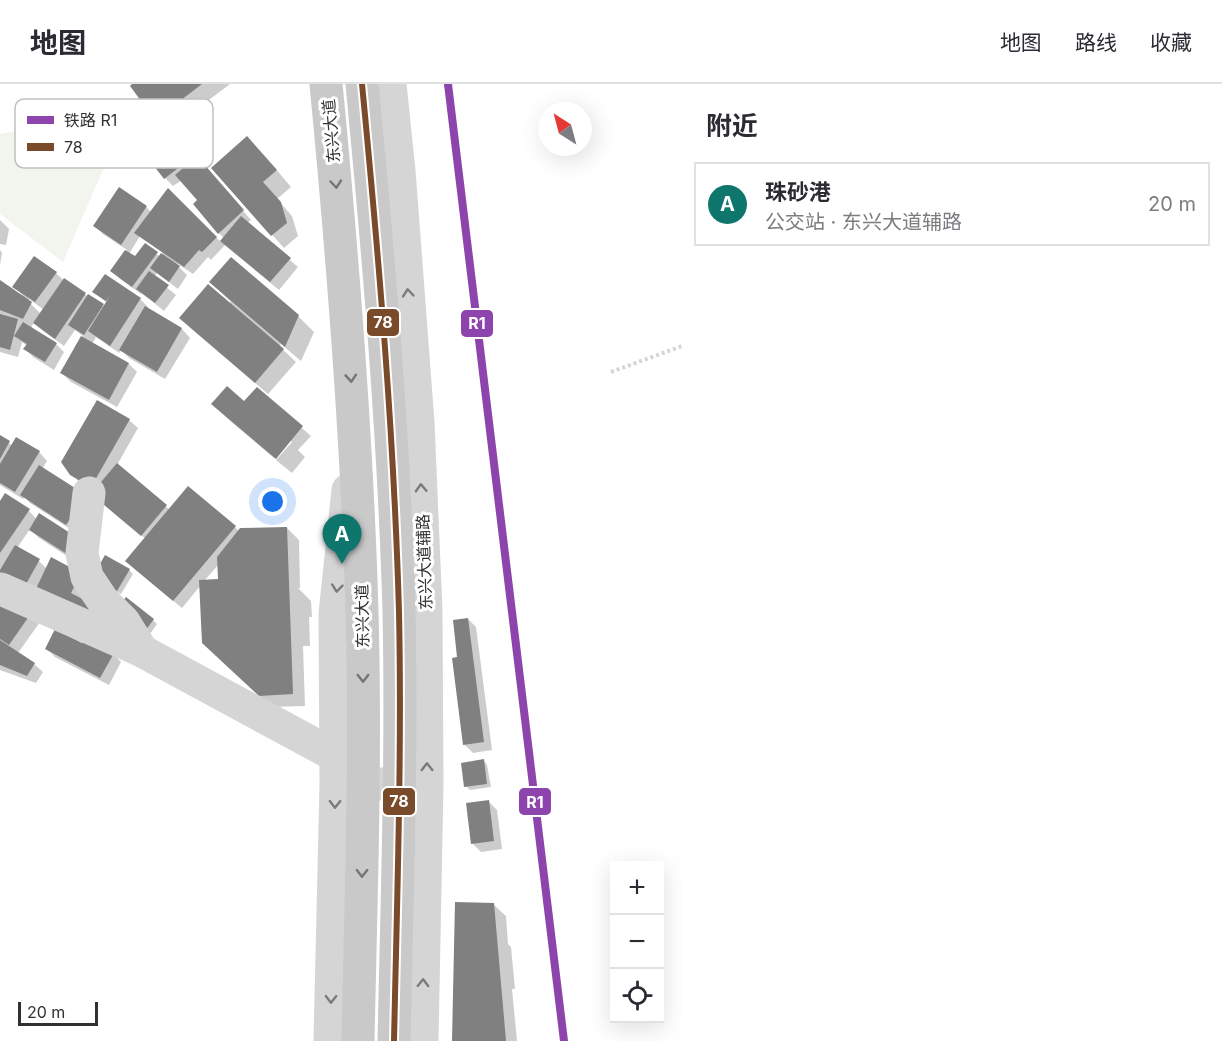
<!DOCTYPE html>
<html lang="zh">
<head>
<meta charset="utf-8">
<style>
	body { margin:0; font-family:Inter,"Noto Sans SC",sans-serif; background:#f7f7f7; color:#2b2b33 }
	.controls { position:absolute; right:18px; bottom:18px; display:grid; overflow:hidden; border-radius:0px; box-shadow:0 6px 24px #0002 }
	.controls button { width:54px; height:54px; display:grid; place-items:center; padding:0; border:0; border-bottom:2px solid #e1e1e2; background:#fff; color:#2b2b33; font:30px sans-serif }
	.compass { position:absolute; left:538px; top:18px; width:54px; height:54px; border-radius:50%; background:#fff; box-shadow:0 6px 24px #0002; rotate:324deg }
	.scale { position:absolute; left:18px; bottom:15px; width:80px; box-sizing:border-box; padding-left:6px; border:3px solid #313131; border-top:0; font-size:16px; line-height:21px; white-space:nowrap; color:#313131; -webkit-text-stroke:4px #fff; paint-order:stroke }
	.you { position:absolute; left:273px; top:418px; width:21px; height:21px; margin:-15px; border:4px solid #fff; border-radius:50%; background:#1a73e8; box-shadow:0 0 0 9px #1a73e833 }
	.badge { display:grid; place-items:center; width:39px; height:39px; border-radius:50%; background:#0f766e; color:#fff; font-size:20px; font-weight:700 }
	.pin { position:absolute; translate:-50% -50px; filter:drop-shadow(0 2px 3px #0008) }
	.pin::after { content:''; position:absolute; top:32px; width:21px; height:18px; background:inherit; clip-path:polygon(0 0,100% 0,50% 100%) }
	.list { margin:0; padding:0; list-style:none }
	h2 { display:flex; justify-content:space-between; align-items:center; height:78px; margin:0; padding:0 24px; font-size:26px }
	h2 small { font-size:20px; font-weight:400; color:#7c7c81 }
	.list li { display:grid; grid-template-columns:39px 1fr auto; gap:18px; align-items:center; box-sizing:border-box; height:84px; margin:0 12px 12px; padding:0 12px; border:2px solid #e1e1e2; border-radius:0px }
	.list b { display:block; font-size:22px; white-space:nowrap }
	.list p { margin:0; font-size:20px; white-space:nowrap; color:#7c7c81 }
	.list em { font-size:20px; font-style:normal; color:#7c7c81 }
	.icon { flex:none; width:33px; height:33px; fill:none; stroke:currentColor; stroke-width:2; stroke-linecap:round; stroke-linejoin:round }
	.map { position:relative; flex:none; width:682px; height:957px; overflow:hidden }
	header { display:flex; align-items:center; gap:36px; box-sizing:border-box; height:84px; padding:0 30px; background:#fff; border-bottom:2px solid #e1e1e2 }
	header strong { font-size:28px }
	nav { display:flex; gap:33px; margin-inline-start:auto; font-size:21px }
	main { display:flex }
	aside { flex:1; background:#fff }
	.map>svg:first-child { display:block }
	.green { fill:#f1f5ee }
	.shadow { fill:#0003; fill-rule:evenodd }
	.building { fill:#808080 }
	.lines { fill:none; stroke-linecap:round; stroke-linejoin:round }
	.path { stroke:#d5d5d5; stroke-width:4; stroke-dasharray:3 3; stroke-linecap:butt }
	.minor { stroke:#d5d5d5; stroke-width:33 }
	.major { stroke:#c9c9c9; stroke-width:33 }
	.bus-1-casing { stroke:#fff; stroke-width:10 }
	.bus-1 { stroke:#7a4b2a; stroke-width:6 }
	.rail-1-casing { stroke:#fff; stroke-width:12 }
	.rail-1 { stroke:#8e44ad; stroke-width:8 }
	.oneway { stroke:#757575 }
	.oneway2 { stroke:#7b7b7b }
	.labels { text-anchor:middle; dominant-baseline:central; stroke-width:6; stroke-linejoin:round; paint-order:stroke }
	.street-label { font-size:16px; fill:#313131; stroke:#fff }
	.key { fill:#fff; stroke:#c1c1c1; stroke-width:1.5 }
	.key-label { font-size:16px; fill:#313131 }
	.line-badge { stroke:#fff; stroke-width:2 }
	.badge-label { font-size:16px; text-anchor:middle; font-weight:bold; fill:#fff }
</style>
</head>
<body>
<header>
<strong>地图</strong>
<nav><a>地图</a><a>路线</a><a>收藏</a></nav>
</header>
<main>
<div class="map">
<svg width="682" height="957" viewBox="0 0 682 957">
	<rect width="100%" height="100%" fill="#fff"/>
	<path class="green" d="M129 26 63 178 0 130V50Z"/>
	<g class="shadow">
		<path d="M135 0H230L176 41 205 78 203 80 251 136 247 139 298 183 279 206 225 161 211 176 208 173 193 190 178 180 177 181 187 191 178 205 157 189 154 193 176 211 164 227 142 209 141 210 120 195 112 187 127 166 103 150 95 142 146 123 151 128 168 107 221 158 224 154 219 149 199 117 182 96 173 102 165 94 163 42 156 35ZM140 152 163 169 160 173 157 170 135 174 129 170Z"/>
		<path d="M263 70 291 103 277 115 292 132 298 152 284 164 213 84Z"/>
		<path d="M0 136 9 145 6 161 0 160Z"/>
		<path d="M0 166 2 169 0 181Z"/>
		<path d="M231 175 298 232 314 248 301 277 281 260 279 262 296 278 268 310 193 246 181 234 229 219 231 218 211 198Z"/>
		<path d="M56 189 64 197 105 223 107 219 94 208 105 192 140 215 148 223 147 225 182 245 190 254 165 295 129 274 121 266 119 269 96 253 92 260 129 280 137 288 117 323 71 298 62 289 83 252 75 246 64 262 43 247 34 238 31 244 56 260 64 268 54 286 33 273 25 265 27 262 22 258 18 273 0 268V198L25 214 14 202ZM29 215 44 226 41 230 28 217Z"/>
		<path d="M257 305 311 352 298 366 305 373 292 389 276 376 292 358 290 356 274 374 229 336 213 320 245 319Z"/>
		<path d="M98 318 129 336 138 344 117 381 170 426 235 443 240 448 287 444 299 456 300 504H298L311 517 312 533H309L310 562H303L305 622 272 623 216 571 201 501 182 524 136 486 146 455 101 418 71 390ZM219 480 221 497H204Z"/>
		<path d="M0 353 13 362 39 368 47 377 42 385 85 412 75 448 30 419 25 413 23 415 0 401Z"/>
		<path d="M6 411 29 427 79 480 39 454 30 445 17 464 39 477 47 485 89 498 80 516 0 500V419Z"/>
		<path d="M129 486 133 490 121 510 98 497Z"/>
		<path d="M0 521 40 538 18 569 34 580 43 588 36 599 0 586Z"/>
		<path d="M123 528 153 536 157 540 150 550Z"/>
		<path d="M468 535 476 543 492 666 473 669 464 660 459 574Z"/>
		<path d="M83 561 113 570 121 578 109 601 55 573 46 564Z"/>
		<path d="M484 677 487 681 491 703 470 706 466 702Z"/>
		<path d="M488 717 497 726 502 765 481 768 473 760Z"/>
		<path d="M493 820 506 832 508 860 511 863 515 905H512L517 957H453Z"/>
	</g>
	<g class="building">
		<path d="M132 0H202L155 36 130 2Z"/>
		<path d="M170 34 198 69 164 95 137 60Z"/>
		<path d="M247 52 277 86 263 98 281 118 287 139 271 152 211 84Z"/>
		<path d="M197 72 244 126 218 150 193 120 197 116 175 91Z"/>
		<path d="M119 103 147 122 121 161 93 142Z"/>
		<path d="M168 104 217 153 202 168 199 166 184 183 134 149Z"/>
		<path d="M241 132 291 174 270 198 220 157Z"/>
		<path d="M145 159 158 168 132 203 110 187 125 166 135 172Z"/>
		<path d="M161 169 180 182 169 198 150 184Z"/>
		<path d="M34 172 57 188 35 218 12 203Z"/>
		<path d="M231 173 299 231 285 263 209 198Z"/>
		<path d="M149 187 169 201 155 219 136 205Z"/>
		<path d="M105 190 141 214 110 262 88 247 111 210 106 217 92 208Z"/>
		<path d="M64 194 86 209 55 255 33 239Z"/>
		<path d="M0 196 32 218 23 235 0 226Z"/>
		<path d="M208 200 284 265 255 299 179 234Z"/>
		<path d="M88 210 104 220 84 251 68 241Z"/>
		<path d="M145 222 182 244 157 288 119 266Z"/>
		<path d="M0 230 18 235 10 266 0 263Z"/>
		<path d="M23 238 57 259 45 278 23 265 27 260 14 252Z"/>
		<path d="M81 252 129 279 109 316 60 289Z"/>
		<path d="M227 302 244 317 257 303 303 342 276 375 211 320Z"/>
		<path d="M97 316 130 335 91 403 70 391 61 378Z"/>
		<path d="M0 351 10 357 0 375Z"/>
		<path d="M16 353 40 367 15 408 0 399V380Z"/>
		<path d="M117 379 167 421 141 452 91 410Z"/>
		<path d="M39 381 86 411 66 441 20 411Z"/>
		<path d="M188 402 236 442 173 517 125 477Z"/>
		<path d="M5 409 30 425 0 469V417Z"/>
		<path d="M39 429 81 456 70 472 29 446Z"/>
		<path d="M287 443 293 610 259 612 202 559 199 496 218 495 217 473 240 444Z"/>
		<path d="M15 461 40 475 20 511 0 499V486Z"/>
		<path d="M105 471 130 485 117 507 92 494Z"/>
		<path d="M51 473 81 489 71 509 117 533 110 548 34 509Z"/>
		<path d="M126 513 154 535 145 547 117 525Z"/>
		<path d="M0 519 32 528 9 561 0 555Z"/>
		<path d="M468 534 484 658 463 661 452 574 457 573 453 536Z"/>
		<path d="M55 545 82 559 85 554 114 569 100 594 45 565Z"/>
		<path d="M0 556 35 579 27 592 0 581Z"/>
		<path d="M484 675 487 700 464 703 461 679Z"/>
		<path d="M489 716 494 757 471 760 466 719Z"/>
		<path d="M455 818 494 819 506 957H452Z"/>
	</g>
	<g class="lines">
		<path class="path" d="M611 288 682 262"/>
		<g class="minor">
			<path d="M390 0 399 87 418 338 426 527 427 700 422 957"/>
			<path d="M89 409 82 469 87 493 103 517 124 538 142 567"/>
			<path d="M1 505 142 567 336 672 364 700H400L422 718"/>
			<path d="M330 957 336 700 335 530 348 406"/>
		</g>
		<g class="major">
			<path d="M326 0C343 176 357 352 362 528 366 671 361 814 358 957"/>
			<path d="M362 0C379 176 394 352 399 528 402 671 397 814 394 957"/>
		</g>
		<defs>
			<path id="bus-1" d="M362 0C379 176 394 352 399 528 402 671 397 814 394 957"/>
		</defs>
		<use href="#bus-1" class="bus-1-casing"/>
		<use href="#bus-1" class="bus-1"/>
		<defs>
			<path id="rail-1" d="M448 0 564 957"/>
		</defs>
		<use href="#rail-1" class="rail-1-casing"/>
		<use href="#rail-1" class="rail-1"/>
	</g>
	<defs><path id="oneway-chevron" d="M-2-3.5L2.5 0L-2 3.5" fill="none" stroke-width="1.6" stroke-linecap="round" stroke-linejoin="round" transform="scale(1.5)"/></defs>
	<g class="oneway">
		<use href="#oneway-chevron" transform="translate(336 100) rotate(85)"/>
		<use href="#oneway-chevron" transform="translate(351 294) rotate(86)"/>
		<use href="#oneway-chevron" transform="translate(363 594) rotate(90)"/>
		<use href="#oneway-chevron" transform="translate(362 789) rotate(91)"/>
	</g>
	<g class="oneway2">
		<use href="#oneway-chevron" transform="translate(408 209) rotate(-95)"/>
		<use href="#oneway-chevron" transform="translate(421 404) rotate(-92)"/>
		<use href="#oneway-chevron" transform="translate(337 504) rotate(96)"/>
		<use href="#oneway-chevron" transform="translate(427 683) rotate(-90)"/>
		<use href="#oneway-chevron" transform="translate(335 720) rotate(91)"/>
		<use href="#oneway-chevron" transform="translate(423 899) rotate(-89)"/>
		<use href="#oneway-chevron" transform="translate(331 915) rotate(91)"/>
	</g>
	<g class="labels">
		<g class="street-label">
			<text transform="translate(331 47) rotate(-95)">东兴大道</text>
			<text transform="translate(424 478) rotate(-92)">东兴大道辅路</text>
			<text transform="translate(362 532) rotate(-91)">东兴大道</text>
		</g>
	</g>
	<rect x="15" y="15" width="198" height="69" rx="9" class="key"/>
	<rect x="27" y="32" width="27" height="8" fill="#8e44ad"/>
	<rect x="27" y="59" width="27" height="8" fill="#7a4b2a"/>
	<g class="key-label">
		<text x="64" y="42">铁路 R1</text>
		<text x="64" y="69">78</text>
	</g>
	<g class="line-badge">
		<rect x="366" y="224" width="34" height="29" rx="6" fill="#7a4b2a"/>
		<rect x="460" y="225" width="34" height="29" rx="6" fill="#8e44ad"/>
		<rect x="382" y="703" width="34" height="29" rx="6" fill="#7a4b2a"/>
		<rect x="518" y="703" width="34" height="29" rx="6" fill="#8e44ad"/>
	</g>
	<g class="badge-label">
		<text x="383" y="244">78</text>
		<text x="477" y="245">R1</text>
		<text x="399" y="723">78</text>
		<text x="535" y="724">R1</text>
	</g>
</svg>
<div class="controls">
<button>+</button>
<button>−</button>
<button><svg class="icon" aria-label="locate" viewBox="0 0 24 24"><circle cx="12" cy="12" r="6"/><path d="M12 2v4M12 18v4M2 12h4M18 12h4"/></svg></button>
</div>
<svg class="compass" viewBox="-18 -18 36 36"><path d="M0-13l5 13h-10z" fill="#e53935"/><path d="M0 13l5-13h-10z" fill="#7c7c81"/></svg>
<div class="scale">20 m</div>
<div class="you"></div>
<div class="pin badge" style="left:342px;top:480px">A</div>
</div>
<aside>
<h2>附近<small></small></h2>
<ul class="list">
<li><span class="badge">A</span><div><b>珠砂港</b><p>公交站 · 东兴大道辅路</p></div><em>20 m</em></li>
</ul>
</aside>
</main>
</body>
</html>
